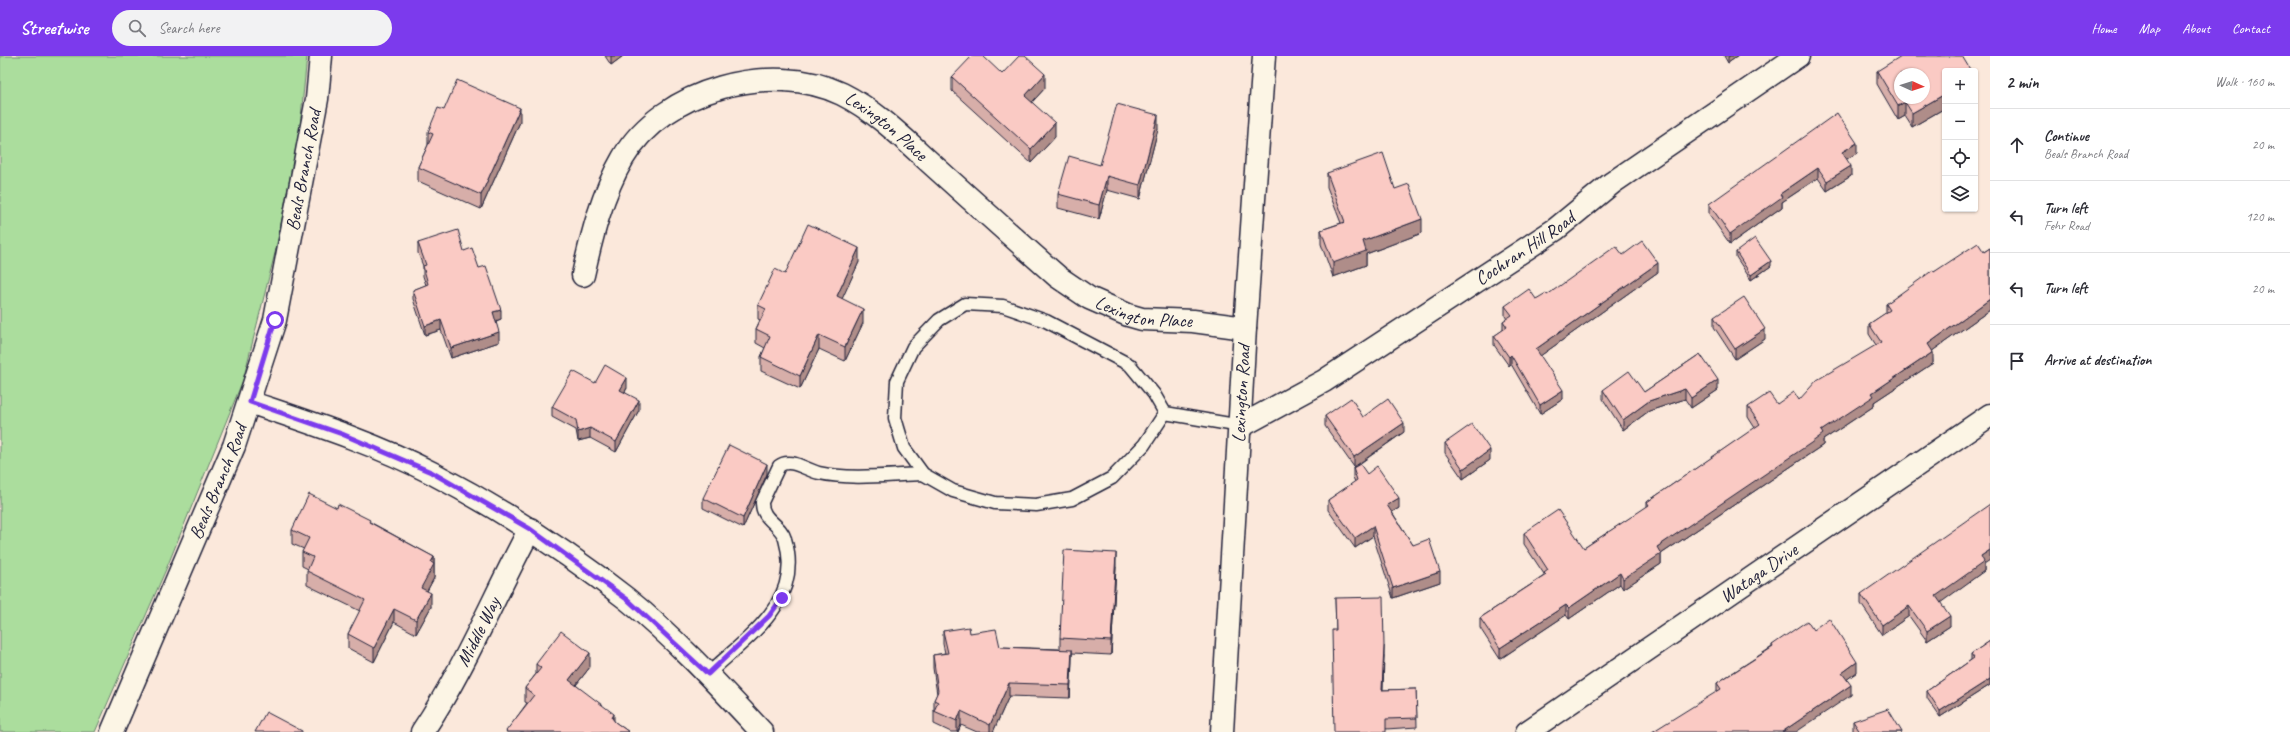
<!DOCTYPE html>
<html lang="en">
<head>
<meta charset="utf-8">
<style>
	body { margin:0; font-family:Caveat,sans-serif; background:#f2f2f3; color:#2b2b33 }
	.controls { position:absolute; right:12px; top:12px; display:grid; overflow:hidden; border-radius:4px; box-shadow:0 1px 3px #0004 }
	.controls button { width:36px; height:36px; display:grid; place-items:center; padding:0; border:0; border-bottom:1px solid #e1e1e2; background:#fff; color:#2b2b33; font:20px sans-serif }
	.compass { position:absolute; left:1894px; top:12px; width:36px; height:36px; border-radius:50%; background:#fff; box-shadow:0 1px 3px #0004; rotate:93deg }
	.stop { position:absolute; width:12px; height:12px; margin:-9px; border:3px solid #7c3aed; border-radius:50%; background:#fff }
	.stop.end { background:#7c3aed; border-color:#fff; box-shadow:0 1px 4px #0008 }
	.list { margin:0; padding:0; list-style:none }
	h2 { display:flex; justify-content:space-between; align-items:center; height:52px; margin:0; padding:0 16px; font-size:17px }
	h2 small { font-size:13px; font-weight:400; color:#7c7c81 }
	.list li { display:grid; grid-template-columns:26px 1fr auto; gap:12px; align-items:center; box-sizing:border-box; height:72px; padding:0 16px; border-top:1px solid #e1e1e2 }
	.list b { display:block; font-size:15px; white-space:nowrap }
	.list p { margin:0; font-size:13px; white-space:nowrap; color:#7c7c81 }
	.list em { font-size:13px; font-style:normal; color:#7c7c81 }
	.icon { flex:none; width:22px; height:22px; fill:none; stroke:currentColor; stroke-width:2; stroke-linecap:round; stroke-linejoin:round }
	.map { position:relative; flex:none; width:1990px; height:676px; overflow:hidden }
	header { display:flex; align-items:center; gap:24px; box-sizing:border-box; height:56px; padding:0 20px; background:#7c3aed; color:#fff }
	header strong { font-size:19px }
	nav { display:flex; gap:22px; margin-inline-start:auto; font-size:14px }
	.search { width:280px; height:36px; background:#f2f2f3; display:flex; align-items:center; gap:10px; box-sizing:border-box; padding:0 14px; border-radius:22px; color:#7c7c81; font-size:15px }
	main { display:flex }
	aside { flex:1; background:#fff }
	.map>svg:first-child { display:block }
	.green { fill:#abdd9d; stroke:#66806c }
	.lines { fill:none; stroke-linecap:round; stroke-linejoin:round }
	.lane-casing { stroke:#22223b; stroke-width:15 }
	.street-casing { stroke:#22223b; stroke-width:25 }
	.primary-casing { stroke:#22223b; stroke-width:25 }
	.lane { stroke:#fcf5e5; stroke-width:12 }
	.street { stroke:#fcf5e5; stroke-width:22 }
	.primary { stroke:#fcf5e5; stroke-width:22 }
	.wall { fill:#d7aea9; stroke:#22223b }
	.shaded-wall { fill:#af8d89; stroke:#22223b }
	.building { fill:#facac4; stroke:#22223b; fill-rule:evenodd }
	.route { stroke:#7c3aed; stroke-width:5 }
	.labels { text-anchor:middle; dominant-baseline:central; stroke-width:3; stroke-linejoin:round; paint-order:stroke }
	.street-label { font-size:19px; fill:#22223b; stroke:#fcf5e5 }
</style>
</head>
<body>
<header>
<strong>Streetwise</strong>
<div class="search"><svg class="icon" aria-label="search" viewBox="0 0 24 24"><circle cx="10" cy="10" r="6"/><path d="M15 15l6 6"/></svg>Search here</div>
<nav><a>Home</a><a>Map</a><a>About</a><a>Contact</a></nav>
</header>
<main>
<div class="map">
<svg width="1990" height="676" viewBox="0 0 1990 676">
	<rect width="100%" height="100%" fill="#fbe8db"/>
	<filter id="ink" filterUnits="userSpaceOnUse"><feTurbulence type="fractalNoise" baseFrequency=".025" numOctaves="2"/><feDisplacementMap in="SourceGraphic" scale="8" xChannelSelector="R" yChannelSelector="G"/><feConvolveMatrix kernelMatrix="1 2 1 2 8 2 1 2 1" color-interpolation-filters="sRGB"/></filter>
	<g filter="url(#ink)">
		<path class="green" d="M0 0H307L300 71 276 193 243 324 167 511 95 676H0Z"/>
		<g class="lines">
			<defs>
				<g id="lane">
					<path d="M1165 357 1144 389 1112 422 1072 443 1036 449 995 447 953 435 923 418 904 392 895 362 897 325 913 291 939 264 965 248 1003 250 1046 265 1130 309 1154 338 1165 357 1241 370"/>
					<path d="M708 618C748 580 804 546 785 483 781 468 761 464 762 446L779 410C790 401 806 414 819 417 852 424 889 419 923 418"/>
				</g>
				<g id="street">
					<path id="s1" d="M583 219C592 179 602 138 623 102 663 33 772 4 842 38 878 56 906 85 935 111 976 148 1017 185 1058 221L1089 242 1128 259 1142 263 1193 265 1245 272"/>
					<path d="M249 346C311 367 374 387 432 417 501 453 566 495 627 543 676 583 719 630 762 676"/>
					<path id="s2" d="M1241 370 1324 325 1556 173 1612 127 1798 0"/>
					<path id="s3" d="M112 676 234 390 275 264 317 43 321 0"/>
					<path id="s4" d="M422 676C465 612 494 540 530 473"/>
					<path id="s5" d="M1527 676 1990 359"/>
				</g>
				<g id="primary">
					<path id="s6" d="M1222 676 1245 272 1264 0"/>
				</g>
			</defs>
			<use href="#lane" class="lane-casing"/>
			<use href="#street" class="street-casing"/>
			<use href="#primary" class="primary-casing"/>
			<use href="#lane" class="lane"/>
			<use href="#street" class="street"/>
			<use href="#primary" class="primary"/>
		</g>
		<g class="wall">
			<path d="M605 0H623L611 9Z"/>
			<path d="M1724 0H1738L1728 7Z"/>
			<path d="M1877 15H1945V52L1912 71 1905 60 1898 64 1877 28Z"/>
			<path d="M1002 18 1045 32 1032 46 1055 81 1031 107 952 35V21Z"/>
			<path d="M444 54 520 66 481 153 418 125V111L428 89V76Z"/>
			<path d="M1158 73 1140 143 1107 134 1099 163 1058 152V138L1100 109Z"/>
			<path d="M1857 97 1846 103 1851 120 1827 135 1818 122 1782 146V151L1730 188 1709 158V148Z"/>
			<path d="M1327 117 1395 133 1422 177 1366 198V209L1333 221 1321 188V174L1341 167 1327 131Z"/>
			<path d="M418 187 464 195 479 212 501 263 496 265 499 286 451 302 441 274 425 279 413 243V234L426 229 423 220V210L418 197Z"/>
			<path d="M1990 192V254L1932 295 1933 307 1874 346V350L1823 384V389L1811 397 1661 498V508L1623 533 1620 528 1569 563 1566 559 1500 603 1480 572V562L1544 520V518L1524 488V477L1584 492 1647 451V446L1755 372 1748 361V351L1777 348 1799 344 1876 289 1869 278V268L1886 257V248L1934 216 1984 196Z"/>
			<path d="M1736 196 1771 210 1751 224 1736 201Z"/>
			<path d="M1623 199 1658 216 1540 300 1563 343 1540 358 1511 308 1509 310 1494 289V280L1503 274V265L1507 263 1505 260V250L1536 243 1547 239Z"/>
			<path d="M859 206 842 242 863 267 845 305 819 293 800 333 761 315V301L765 292 756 287V273L760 264 758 263V249L785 218Z"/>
			<path d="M1714 261 1765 283 1735 303 1714 271Z"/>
			<path d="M1700 298 1718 334 1691 352 1685 343 1649 355 1623 374 1603 343V334L1644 336Z"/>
			<path d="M595 327 627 332 625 336 639 354 616 396 590 382 578 385 576 374 552 361V351Z"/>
			<path d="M1325 360 1363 361 1404 376 1355 411 1367 418 1399 452 1392 456 1413 489 1440 526 1393 542 1373 480 1355 492 1328 454V444L1355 426 1353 421V412L1354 411 1325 370Z"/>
			<path d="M1445 387 1490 404 1463 423 1445 397Z"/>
			<path d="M767 418 743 472 703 452V442Z"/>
			<path d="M337 452 370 466 434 501V522L427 535 431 551 416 578 394 566 374 606 348 592V578L360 555 307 529V515L308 513 302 510V496L304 493 292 488V474Z"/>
			<path d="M1984 508V515L1940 546 1950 570 1927 585 1909 560 1882 579 1861 548V538Z"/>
			<path d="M1116 511 1111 599 1072 597 1070 642 1009 640 993 676H977L961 669 958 676H951L934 668V644L937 638 933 612V599L945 597 943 588V575L970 577 1000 591 1060 593V582Z"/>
			<path d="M1335 542 1384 600 1383 634 1416 633 1417 671 1386 673 1336 574Z"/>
			<path d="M1813 574 1857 616 1847 623 1851 639 1717 635V627L1772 591V589Z"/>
			<path d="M1990 585V629L1940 661 1927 642V635L1971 604V598Z"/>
			<path d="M536 608 590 611 576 629 615 666 629 676H506L527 647 525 646V632L536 618Z"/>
			<path d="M1853 665 1902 676H1853Z"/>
		</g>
		<g class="shaded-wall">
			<path d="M611 0H623L611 9Z"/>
			<path d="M1730 0H1738L1728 7V1Z"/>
			<path d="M1045 18V32L1025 54V40Z"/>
			<path d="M1945 38V52L1912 71V57Z"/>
			<path d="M1905 46V60L1898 64V50Z"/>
			<path d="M520 52V66L481 153V139Z"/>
			<path d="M1158 59V73L1140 143V129Z"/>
			<path d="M1055 67V81L1031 107V93Z"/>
			<path d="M1857 87V97L1842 106V96Z"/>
			<path d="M1851 110V120L1827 135V125Z"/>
			<path d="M1818 112V122L1782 146V151L1730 188V178L1780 138Z"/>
			<path d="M1107 120V134L1099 163V149Z"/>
			<path d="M1422 163V177L1366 198V209L1333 221V207L1363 185Z"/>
			<path d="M859 192V206L837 254V240Z"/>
			<path d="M1771 205V210L1751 224V219Z"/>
			<path d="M1658 207V216L1536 303V293Z"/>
			<path d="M1990 243V254L1928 298V288Z"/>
			<path d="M863 253V267L845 305V291Z"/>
			<path d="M501 254V263L493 266V256Z"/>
			<path d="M441 264V274L425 279V270Z"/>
			<path d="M1765 273V283L1735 303V293Z"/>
			<path d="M499 276V286L451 302V292Z"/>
			<path d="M819 279V293L800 333V320Z"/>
			<path d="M1933 296V307L1874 346V350L1823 384V389L1811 397 1661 498V508L1623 533V523L1657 491 1821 375 1872 337Z"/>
			<path d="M1511 299V308L1509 310V301Z"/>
			<path d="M627 322V332L620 343V334Z"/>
			<path d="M1718 324V334L1691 352V342Z"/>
			<path d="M1685 333V343L1649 355 1623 374V364L1649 345Z"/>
			<path d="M1563 334V343L1540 358V349Z"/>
			<path d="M639 344V354L616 396V386Z"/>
			<path d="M1404 367V376L1354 411V401Z"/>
			<path d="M590 372V382L578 385V376Z"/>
			<path d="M1490 394V404L1463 423V413Z"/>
			<path d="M767 408V418L743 472V462Z"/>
			<path d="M1399 442V452L1387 459V449Z"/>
			<path d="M1373 470V480L1355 492V482Z"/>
			<path d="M1990 494V504L1984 508V515L1936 550V540L1981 500Z"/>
			<path d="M1116 497V511L1111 599V585Z"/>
			<path d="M434 501V522L421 546V532L431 506Z"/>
			<path d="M1440 516V526L1393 542V532Z"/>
			<path d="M1620 517V528L1569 563V552Z"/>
			<path d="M431 537V551L416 578V564Z"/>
			<path d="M1566 549V559L1500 603V592Z"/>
			<path d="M1909 550V560L1882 579V569Z"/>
			<path d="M394 553V566L374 606V592Z"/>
			<path d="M1950 560V570L1927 585V575Z"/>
			<path d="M1384 590V600L1382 643V634Z"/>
			<path d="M1072 594V607L1070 642V629Z"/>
			<path d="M590 597V611L569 638V624Z"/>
			<path d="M1857 606V616L1842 627V617Z"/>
			<path d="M1990 623V629L1940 661V655Z"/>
			<path d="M1009 627V640L993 676H990V669Z"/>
			<path d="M1851 629V639L1796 676H1782Z"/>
			<path d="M961 655V669L958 676H957V665Z"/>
			<path d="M614 658V672L612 662Z"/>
		</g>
		<g class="building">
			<path d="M972 0H983L1002 18 1019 0H1025L1045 18 1025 40 1055 67 1031 93 952 21Z"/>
			<path d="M1901 0H1962L1971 15H1945V38L1912 57 1905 46 1898 50 1877 15ZM1900 18H1924V42H1900Z"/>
			<path d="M457 24 520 52 481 139 418 111 433 78 428 76 438 52 444 54Z"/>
			<path d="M1117 48 1158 59 1140 129 1107 120 1099 149 1058 138 1069 100 1100 109Z"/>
			<path d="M1837 57 1857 87 1842 96 1851 110 1827 125 1818 112 1780 138 1782 141 1730 178 1709 148Z"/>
			<path d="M1383 97 1395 133 1409 128 1422 163 1363 185 1366 195 1333 207 1321 174 1345 166 1327 117Z"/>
			<path d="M808 168 859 192 837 240 863 253 845 291 819 279 800 320 761 301 770 280 756 273 766 253 758 249 775 213 785 218Z"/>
			<path d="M458 174 464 195 472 192 479 212 486 210 501 254 493 256 499 276 451 292 441 264 425 270 413 234 428 228 423 210 426 209 418 187Z"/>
			<path d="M1755 182 1771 205 1751 219 1736 196Z"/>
			<path d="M1642 185 1658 207 1536 293 1563 334 1540 349 1511 299 1509 301 1494 280 1507 271 1503 265 1512 259 1505 250 1529 233 1536 243 1546 237 1547 239 1616 190 1623 199Z"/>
			<path d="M1978 187 1984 196 1990 192V243L1928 288 1933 296 1872 337 1874 340 1821 375 1823 378 1811 387 1657 491 1661 498 1623 523 1620 517 1569 552 1566 549 1500 592 1480 562 1546 519 1544 517 1548 514 1524 477 1558 454 1584 492 1649 449 1647 446 1760 368 1748 351 1769 337 1777 348 1794 336 1799 344 1817 324 1881 286 1869 268 1890 254 1886 248 1933 214 1934 216Z"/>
			<path d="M1744 241 1765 273 1735 293 1714 261Z"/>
			<path d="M1700 298 1718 324 1691 342 1685 333 1649 345 1623 364 1603 334 1629 315 1644 336Z"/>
			<path d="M605 309 627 322 620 334 639 344 616 386 590 372 578 376 576 364 552 351 573 315 595 327Z"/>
			<path d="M1351 342 1363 361 1388 343 1404 367 1354 401 1325 360Z"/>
			<path d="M1472 368 1490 394 1463 413 1445 387Z"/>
			<path d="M729 389 767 408 743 462 703 442Z"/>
			<path d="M1360 408 1367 418 1377 410 1399 442 1387 449 1413 489 1429 483 1440 516 1393 532 1373 470 1355 482 1328 444 1357 424 1353 412Z"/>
			<path d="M309 438 337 452 338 448 370 464 369 466 434 501 431 506 434 508 421 532 431 537 416 564 394 553 374 592 348 578 365 544 307 515 313 501 302 496 309 482 292 474Z"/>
			<path d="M1990 448V494L1981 500 1984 506 1936 540 1950 560 1927 575 1909 550 1882 569 1861 538Z"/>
			<path d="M1064 494 1116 497 1111 585 1060 582Z"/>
			<path d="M1383 541 1384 590 1382 634 1416 633 1417 662 1386 663V676H1334L1332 574H1336L1335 542Z"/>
			<path d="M1829 562 1857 606 1842 617 1851 629 1782 676H1652L1721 633 1717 627 1773 591 1772 589 1807 565 1813 574Z"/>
			<path d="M969 571 970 577 996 573 1000 591 1072 594 1070 629 1009 627 990 669 961 655 957 665 934 655 938 646 934 644 938 635 933 599 948 597 943 575Z"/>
			<path d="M561 575 590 597 569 624 614 658 612 662 615 666 629 676H507L506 675 534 639 525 632 541 612 536 608Z"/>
			<path d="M1990 585V623L1940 655 1927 635 1974 602 1971 598Z"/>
			<path d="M1888 653 1902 676H1860L1853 665Z"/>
			<path d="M266 656 302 675V676H255Z"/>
		</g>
	</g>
	<g class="lines" filter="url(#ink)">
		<path class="route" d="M275 264 250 346 342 378 431 416 530 473 628 544 708 618 769 560 782 542"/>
	</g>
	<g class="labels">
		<g class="street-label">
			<text stroke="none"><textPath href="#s1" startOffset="426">Lexington Place</textPath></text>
			<text stroke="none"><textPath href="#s3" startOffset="596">Beals Branch Road</textPath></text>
			<text stroke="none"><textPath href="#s2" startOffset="335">Cochran Hill Road</textPath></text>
			<text stroke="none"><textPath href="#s1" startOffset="750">Lexington Place</textPath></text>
			<text stroke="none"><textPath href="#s6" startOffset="339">Lexington Road</textPath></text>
			<text stroke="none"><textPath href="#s3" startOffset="272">Beals Branch Road</textPath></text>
			<text stroke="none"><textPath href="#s5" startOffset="281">Wataga Drive</textPath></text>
			<text stroke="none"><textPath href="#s4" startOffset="115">Middle Way</textPath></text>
		</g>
	</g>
</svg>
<div class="controls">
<button>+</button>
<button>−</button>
<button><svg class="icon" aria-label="locate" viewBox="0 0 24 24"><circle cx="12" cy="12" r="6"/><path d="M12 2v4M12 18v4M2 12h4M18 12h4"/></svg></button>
<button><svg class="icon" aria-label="layers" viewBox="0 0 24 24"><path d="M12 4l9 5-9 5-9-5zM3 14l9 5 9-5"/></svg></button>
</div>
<svg class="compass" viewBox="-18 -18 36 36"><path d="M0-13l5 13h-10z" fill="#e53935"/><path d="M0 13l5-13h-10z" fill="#7c7c81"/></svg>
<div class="stop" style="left:275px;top:264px"></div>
<div class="stop end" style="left:782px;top:542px"></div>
</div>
<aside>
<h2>2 min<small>Walk · 160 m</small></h2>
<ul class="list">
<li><svg class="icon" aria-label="ahead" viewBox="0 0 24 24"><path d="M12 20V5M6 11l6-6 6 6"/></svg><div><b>Continue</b><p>Beals Branch Road</p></div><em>20 m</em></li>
<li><svg class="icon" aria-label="left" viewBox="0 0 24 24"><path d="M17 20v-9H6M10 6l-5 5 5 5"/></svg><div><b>Turn left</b><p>Fehr Road</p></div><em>120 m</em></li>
<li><svg class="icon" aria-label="left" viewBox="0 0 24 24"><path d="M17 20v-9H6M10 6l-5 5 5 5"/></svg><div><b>Turn left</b></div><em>20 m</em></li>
<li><svg class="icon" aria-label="arrive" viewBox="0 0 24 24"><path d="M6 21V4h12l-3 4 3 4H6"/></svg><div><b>Arrive at destination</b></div></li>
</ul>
</aside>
</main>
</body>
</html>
